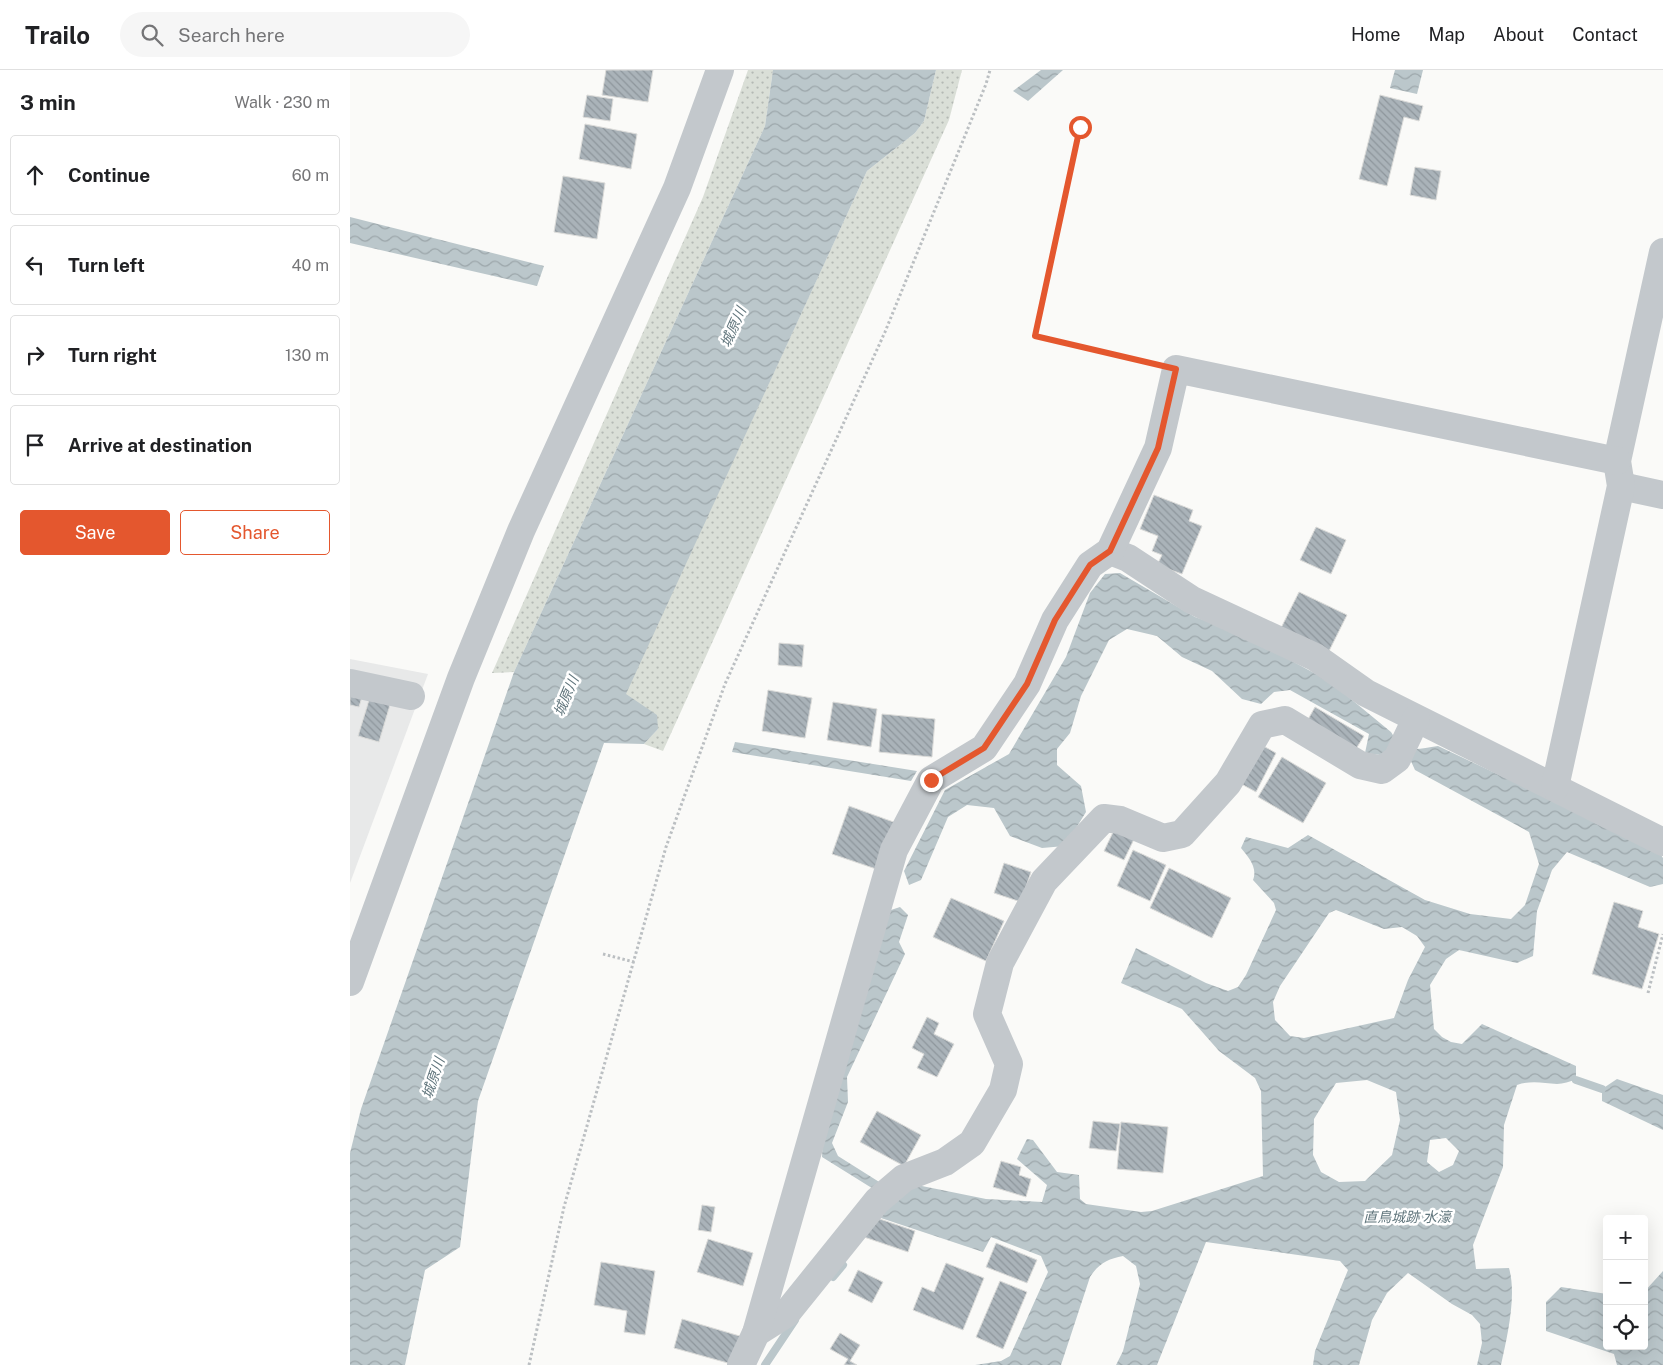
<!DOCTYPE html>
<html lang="en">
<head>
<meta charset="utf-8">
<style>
	body { margin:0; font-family:"Public Sans","Noto Sans JP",sans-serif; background:#f6f6f6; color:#202124 }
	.controls { position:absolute; right:15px; bottom:15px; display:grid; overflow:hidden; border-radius:5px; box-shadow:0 5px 20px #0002 }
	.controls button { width:45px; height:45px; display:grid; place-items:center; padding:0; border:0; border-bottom:1px solid #e0e0e0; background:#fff; color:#202124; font:25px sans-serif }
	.stop { position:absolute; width:15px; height:15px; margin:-11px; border:4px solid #e4572e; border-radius:50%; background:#fff }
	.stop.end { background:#e4572e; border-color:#fff; box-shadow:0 1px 5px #0008 }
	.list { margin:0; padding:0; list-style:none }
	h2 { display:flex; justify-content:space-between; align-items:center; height:65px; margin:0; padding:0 20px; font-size:21px }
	h2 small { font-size:16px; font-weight:400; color:#757577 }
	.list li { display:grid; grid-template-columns:32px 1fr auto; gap:15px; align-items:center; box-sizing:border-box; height:80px; margin:0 10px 10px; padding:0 10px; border:1px solid #e0e0e0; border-radius:5px }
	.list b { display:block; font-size:19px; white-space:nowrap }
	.list em { font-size:16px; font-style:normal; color:#757577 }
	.actions { display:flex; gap:10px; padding:15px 20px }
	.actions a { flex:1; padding:11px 0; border:1px solid #e4572e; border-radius:5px; text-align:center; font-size:18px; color:#e4572e }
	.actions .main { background:#e4572e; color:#fff }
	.icon { flex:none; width:28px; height:28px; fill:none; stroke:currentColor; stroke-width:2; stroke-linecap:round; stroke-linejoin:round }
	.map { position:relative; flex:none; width:1313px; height:1295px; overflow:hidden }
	header { display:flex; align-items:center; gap:30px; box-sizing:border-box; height:70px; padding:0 25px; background:#fff; border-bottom:1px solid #e0e0e0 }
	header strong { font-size:24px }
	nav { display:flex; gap:28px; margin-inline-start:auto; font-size:18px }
	.search { width:350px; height:45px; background:#f6f6f6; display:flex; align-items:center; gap:12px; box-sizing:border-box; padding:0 18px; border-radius:28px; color:#757577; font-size:19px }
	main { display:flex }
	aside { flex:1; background:#fff }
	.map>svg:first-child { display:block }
	.built { fill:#e8e9e9 }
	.grass { fill:url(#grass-dots) }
	.water { fill:url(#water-waves); fill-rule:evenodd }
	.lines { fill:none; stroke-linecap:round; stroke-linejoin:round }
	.stream { stroke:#bbc7cb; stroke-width:8 }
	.building { fill:url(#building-back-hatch); stroke:#dcdcda }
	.path { stroke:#bbbfc2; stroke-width:3; stroke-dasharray:2.5 2.5; stroke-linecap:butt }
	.street { stroke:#c3c8cc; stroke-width:28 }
	.route { stroke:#e4572e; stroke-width:6 }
	.labels { text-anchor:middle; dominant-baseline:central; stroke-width:5; stroke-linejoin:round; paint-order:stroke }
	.water-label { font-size:14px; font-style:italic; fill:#60757c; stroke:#fff }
</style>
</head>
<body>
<header>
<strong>Trailo</strong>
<div class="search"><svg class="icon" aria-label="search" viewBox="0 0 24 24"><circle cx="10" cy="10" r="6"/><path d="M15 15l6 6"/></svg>Search here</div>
<nav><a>Home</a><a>Map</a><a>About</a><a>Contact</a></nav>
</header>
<main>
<aside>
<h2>3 min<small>Walk · 230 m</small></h2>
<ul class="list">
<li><svg class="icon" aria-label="ahead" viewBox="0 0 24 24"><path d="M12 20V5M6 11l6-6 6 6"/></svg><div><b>Continue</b></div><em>60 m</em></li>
<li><svg class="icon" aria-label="left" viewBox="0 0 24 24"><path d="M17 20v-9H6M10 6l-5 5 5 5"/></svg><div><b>Turn left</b></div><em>40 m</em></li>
<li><svg class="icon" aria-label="right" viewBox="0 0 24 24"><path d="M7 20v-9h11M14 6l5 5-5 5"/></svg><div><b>Turn right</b></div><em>130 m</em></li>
<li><svg class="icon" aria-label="arrive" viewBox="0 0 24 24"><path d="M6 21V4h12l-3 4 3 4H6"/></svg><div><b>Arrive at destination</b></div></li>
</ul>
<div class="actions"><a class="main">Save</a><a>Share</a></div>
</aside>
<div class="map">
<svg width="1313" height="1295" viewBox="0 0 1313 1295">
	<defs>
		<pattern id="grass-dots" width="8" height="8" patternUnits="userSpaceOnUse" patternTransform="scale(1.25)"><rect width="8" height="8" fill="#dadfd7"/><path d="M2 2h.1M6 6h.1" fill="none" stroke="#b4b9b4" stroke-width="1.8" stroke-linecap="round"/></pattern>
		<pattern id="water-waves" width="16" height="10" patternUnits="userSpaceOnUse" patternTransform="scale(1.25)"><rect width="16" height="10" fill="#bbc7cb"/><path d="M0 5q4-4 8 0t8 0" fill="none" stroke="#9ca6aa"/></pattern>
		<pattern id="building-back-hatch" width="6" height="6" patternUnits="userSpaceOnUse" patternTransform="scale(1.25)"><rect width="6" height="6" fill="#aab3b9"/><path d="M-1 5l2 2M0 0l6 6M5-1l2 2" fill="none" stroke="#8e969c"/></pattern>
	</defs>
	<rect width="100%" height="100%" fill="#fafaf8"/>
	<path class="built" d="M0 589 78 604 0 813Z"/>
	<g class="grass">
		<path d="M398 0H423L415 56 164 602 142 603 353 127Z"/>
		<path d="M586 0H612L599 50 313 681 294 674 308 659 275 624 517 101 565 63 574 51Z"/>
	</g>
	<g class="water">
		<path d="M423 0H586L574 51 565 63 517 101 276 624 307 645 308 659 294 674 254 673 128 1031 110 1177 75 1200 55 1295H0V1083L11 1039 164 602 415 56Z"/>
		<path d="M691 0H713L678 31 663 21Z"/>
		<path d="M1045 0H1073L1067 24 1040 18Z"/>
		<path d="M0 147 194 196 187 216 0 173Z"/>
		<path d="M770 503 845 547 886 561 979 611 1041 662C1054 685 1066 679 1088 676L1308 780 1313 788V814L1300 817 1217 782 1202 800 1187 841 1183 886 1167 893 1109 880 1096 889 1080 915 1084 959 1092 967 1101 972 1112 974 1132 954 1226 996V1010C1220 1011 1213 1014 1207 1014 1193 1013 1181 1010 1167 1015L1154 1055 1153 1097 1123 1175 1126 1199 1159 1198C1167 1226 1157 1267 1151 1295H1127L1132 1273 1130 1254 1122 1245 1102 1234 1058 1203 1037 1223 1022 1250 1009 1295H963L965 1281 998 1200 990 1191 856 1172 807 1295H766L773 1281 790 1214 786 1196 773 1186C758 1189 749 1193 740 1207L711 1295H625L651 1291 660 1286 698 1202 691 1186 641 1167 633 1182 525 1146 567 1115 636 1129 692 1132 697 1115 667 1089 677 1069 683 1070 707 1102 729 1105 730 1129 736 1134 791 1142 802 1141 913 1106 911 1021 905 1008 869 981 832 939 771 913 786 878 856 913 878 921 888 917 896 905 926 840 924 833 903 810C908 797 898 787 891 778L896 767 938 778 958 765 1075 830 1120 844 1161 849 1175 835 1189 794 1179 762 1065 700 1060 689 1015 683 1019 664 940 620 924 622 911 634 892 629 862 601 832 587 807 566 777 559 759 570 731 626 720 663 707 679V695L731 716 736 742 715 776 692 778 660 766 644 738 617 735 598 747 571 810 559 815 554 801 595 720 659 684 716 587 740 523 755 504ZM986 840 1034 859 1052 857 1067 866 1075 877 1058 910 1044 948 954 968 940 966 925 950 923 932 930 916 979 843ZM1017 1010 1046 1022 1050 1050 1042 1085 1015 1111 989 1112 971 1102 963 1085 964 1049 986 1013ZM1096 1068 1109 1081 1103 1095 1089 1102 1077 1092 1080 1070Z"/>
		<path d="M385 672 567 701 561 711 382 682Z"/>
		<path d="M550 837 558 845 549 872 555 884 497 1007 498 1032 482 1073 488 1086 534 1115 525 1120 472 1087 473 1064 538 841Z"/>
		<path d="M1267 1009 1313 1025V1060L1252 1031V1019Z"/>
		<path d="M1313 1201V1295H1267L1264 1284 1196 1261V1232L1211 1217 1257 1224V1276H1294V1222Z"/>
	</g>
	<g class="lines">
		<g class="stream">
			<path d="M1226 1010 1252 1019"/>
			<path d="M483 1207 493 1195"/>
			<path d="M415 1295 445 1250"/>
		</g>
	</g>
	<g class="building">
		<path d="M256 0H303L298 32 252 25Z"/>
		<path d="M237 25 263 29 260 51 233 47Z"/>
		<path d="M1030 25 1073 36 1069 51 1054 47 1037 116 1009 109Z"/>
		<path d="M235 54 287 64 281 99 229 89Z"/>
		<path d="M1065 97 1091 101 1086 130 1060 125Z"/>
		<path d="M213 106 255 113 247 169 204 162Z"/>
		<path d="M804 425 843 440 839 451 852 456 832 504 807 495 812 485 802 481 808 466 790 459Z"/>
		<path d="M966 457 996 470 981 504 950 490Z"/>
		<path d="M949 522 997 545 978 583 930 560Z"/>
		<path d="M429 573 454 575 452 597 428 595Z"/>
		<path d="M418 620 462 628 455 668 412 661Z"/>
		<path d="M0 625 12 627 9 637 0 635Z"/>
		<path d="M19 630 40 635 29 672 8 666Z"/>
		<path d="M483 632 527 639 521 677 477 670Z"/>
		<path d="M965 637 1014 666 1004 682 956 653Z"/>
		<path d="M532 644 585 649 582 687 529 682Z"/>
		<path d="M906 672 926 683 906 722 886 711Z"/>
		<path d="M932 687 976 713 953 753 908 727Z"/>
		<path d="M499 736 549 754 532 801 482 784Z"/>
		<path d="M766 756 786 765 774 790 754 781Z"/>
		<path d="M783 780 816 795 800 831 767 816Z"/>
		<path d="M654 793 681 802 671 832 644 823Z"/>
		<path d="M819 798 881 828 862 868 800 838Z"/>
		<path d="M601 828 654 851 636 891 583 867Z"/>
		<path d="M1264 832 1293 841 1288 857 1309 864 1292 919 1242 904Z"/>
		<path d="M577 947 589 953 584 964 604 974 587 1007 567 998 574 984 562 978Z"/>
		<path d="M527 1041 571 1065 554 1096 510 1072Z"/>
		<path d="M743 1051 770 1054 766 1081 739 1078Z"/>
		<path d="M771 1052 818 1057 813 1103 767 1099Z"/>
		<path d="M651 1091 671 1097 669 1105 681 1109 676 1127 643 1117Z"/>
		<path d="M352 1135 365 1137 361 1162 348 1160Z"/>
		<path d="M521 1146 565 1161 558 1182 514 1167Z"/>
		<path d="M358 1169 403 1183 393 1216 347 1202Z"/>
		<path d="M646 1173 687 1190 677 1213 636 1197Z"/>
		<path d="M251 1192 305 1201 295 1265 274 1262 277 1241 244 1235Z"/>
		<path d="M596 1193 634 1208 613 1260 563 1240 572 1217 584 1222Z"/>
		<path d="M508 1200 533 1212 522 1233 498 1221Z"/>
		<path d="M650 1211 677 1222 653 1279 626 1267Z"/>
		<path d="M332 1249 393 1267 385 1295 324 1278Z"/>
		<path d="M490 1263 510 1275 500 1291 507 1295H494L498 1289 480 1279Z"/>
	</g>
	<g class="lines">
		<g class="path">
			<path d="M730 57 685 266 801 293"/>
			<path d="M253 884 284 892"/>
			<path d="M1298 923 1313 864"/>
			<path d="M179 1295 214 1137 316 777 375 614 535 262 636 14 640 0"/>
		</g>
		<g class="street">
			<path d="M1271 416 1313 425"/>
			<path d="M760 481 778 488 842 530 965 587 1016 623 1313 772"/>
			<path d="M0 613 61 626"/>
			<path d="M1205 717 1271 416 1267 391 1313 182"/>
			<path d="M0 912 111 608 171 461 327 118 370 0"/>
			<path d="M406 1263 436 1244 527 1131 554 1108 595 1092 622 1073 653 1020 659 994 637 944 650 893 694 811 754 748 770 750 813 768 832 764 878 713 912 655 935 650 1010 695 1032 700 1047 689 1066 649"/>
			<path d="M391 1295 406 1263 544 780 581 710 634 678 677 614 705 550 740 495 760 481 808 378 826 299 1267 391"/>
		</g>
	</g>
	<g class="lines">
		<path class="route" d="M581 710 634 678 677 614 705 550 740 495 760 481 808 378 826 299 685 266 730 57"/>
	</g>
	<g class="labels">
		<g class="water-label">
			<text transform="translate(383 257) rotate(-66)">城原川</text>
			<text transform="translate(216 626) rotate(-67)">城原川</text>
			<text transform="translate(83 1008) rotate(-71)">城原川</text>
			<text x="1057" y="1147">直鳥城跡 水濠</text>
		</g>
	</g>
</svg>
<div class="controls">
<button>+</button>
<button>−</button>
<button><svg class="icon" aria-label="locate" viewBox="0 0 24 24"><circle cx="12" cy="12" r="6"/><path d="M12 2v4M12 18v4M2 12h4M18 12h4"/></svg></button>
</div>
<div class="stop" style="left:730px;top:57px"></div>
<div class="stop end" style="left:581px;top:710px"></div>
</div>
</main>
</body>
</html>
